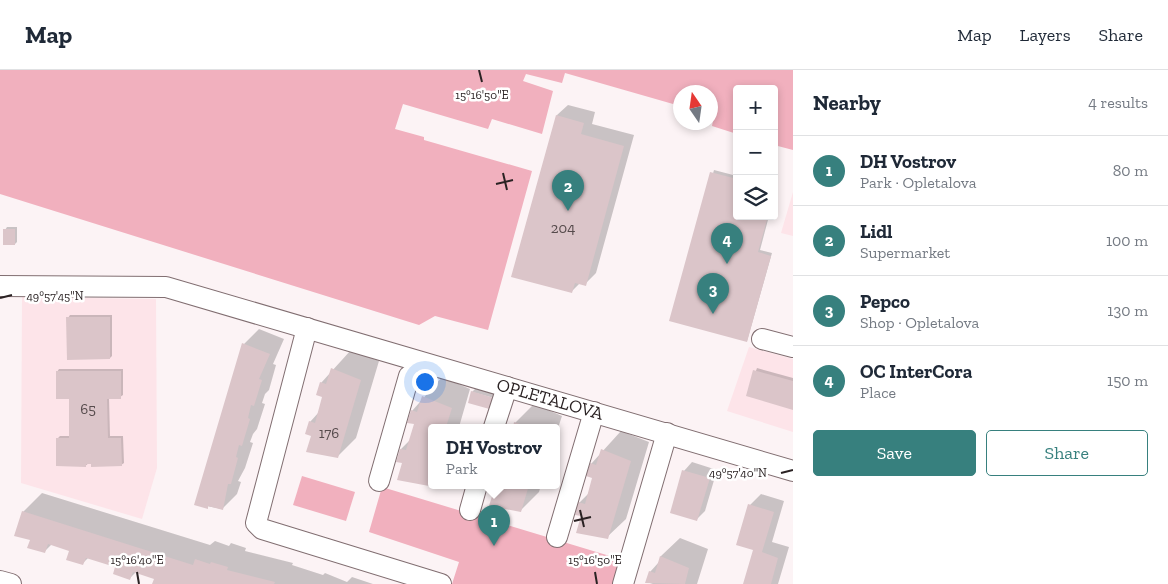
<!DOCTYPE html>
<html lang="en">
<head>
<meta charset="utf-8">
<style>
	body { margin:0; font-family:"Zilla Slab",serif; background:#f6f6f7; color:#1f2937 }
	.controls { position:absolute; right:15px; top:15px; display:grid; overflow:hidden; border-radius:5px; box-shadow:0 2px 8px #0003 }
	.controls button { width:45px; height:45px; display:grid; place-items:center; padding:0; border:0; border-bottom:1px solid #e0e1e3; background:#fff; color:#1f2937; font:25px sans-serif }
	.compass { position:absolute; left:673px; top:15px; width:45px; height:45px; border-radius:50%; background:#fff; box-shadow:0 2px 8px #0003; rotate:347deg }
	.you { position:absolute; left:424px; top:311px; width:18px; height:18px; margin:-12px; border:4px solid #fff; border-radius:50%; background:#1a73e8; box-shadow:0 0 0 8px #1a73e833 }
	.badge { display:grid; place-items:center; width:32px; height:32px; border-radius:50%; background:#37807e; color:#fff; font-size:16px; font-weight:700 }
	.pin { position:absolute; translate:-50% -41px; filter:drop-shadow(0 1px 2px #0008) }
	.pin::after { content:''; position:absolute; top:26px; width:18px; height:15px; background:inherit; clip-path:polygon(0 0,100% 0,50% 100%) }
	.popup { position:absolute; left:428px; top:354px; width:132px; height:65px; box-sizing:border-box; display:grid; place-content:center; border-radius:5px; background:#fff; filter:drop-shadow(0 1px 4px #0005); font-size:16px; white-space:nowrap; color:#747a83 }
	.popup b { font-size:19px; color:#1f2937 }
	.popup::after { content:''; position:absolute; left:50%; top:100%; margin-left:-10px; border:10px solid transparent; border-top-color:#fff }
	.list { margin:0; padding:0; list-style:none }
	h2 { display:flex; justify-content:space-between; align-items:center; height:65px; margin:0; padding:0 20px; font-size:21px }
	h2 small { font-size:16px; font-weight:400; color:#747a83 }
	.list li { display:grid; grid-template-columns:32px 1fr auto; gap:15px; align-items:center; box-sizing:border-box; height:70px; padding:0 20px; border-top:1px solid #e0e1e3 }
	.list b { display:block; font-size:19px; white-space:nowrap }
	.list p { margin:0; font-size:16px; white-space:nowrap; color:#747a83 }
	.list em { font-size:16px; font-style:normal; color:#747a83 }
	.actions { display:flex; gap:10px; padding:15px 20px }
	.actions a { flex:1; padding:11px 0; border:1px solid #37807e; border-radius:5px; text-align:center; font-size:18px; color:#37807e }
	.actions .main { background:#37807e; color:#fff }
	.icon { flex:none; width:28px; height:28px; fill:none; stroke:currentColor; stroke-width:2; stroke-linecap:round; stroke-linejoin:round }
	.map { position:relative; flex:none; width:793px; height:514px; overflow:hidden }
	header { display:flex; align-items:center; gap:30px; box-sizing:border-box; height:70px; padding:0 25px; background:#fff; border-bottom:1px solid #e0e1e3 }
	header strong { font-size:24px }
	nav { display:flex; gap:28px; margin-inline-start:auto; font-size:18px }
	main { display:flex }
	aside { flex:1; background:#fff }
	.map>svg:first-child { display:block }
	.built { fill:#fde4e9 }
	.green { fill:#f1b0be }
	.shadow { fill:#0003 }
	.building { fill:#dbc5c9 }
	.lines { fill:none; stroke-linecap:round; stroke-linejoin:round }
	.minor-casing { stroke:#816e71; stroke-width:22 }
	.minor { stroke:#fff; stroke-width:20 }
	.ticks { fill:none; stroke:#2a2223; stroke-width:2 }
	.labels { text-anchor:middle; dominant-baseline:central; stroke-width:5; stroke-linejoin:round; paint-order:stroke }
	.number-label { font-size:15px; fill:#564b4c }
	.street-label { font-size:18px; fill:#2a2223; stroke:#fff }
	.ticks-label { font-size:12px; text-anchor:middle; fill:#2a2223; stroke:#fff; stroke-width:5; stroke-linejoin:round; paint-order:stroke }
</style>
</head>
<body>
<header>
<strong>Map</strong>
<nav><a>Map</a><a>Layers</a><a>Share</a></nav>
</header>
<main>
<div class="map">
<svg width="793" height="514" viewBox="0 0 793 514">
	<rect width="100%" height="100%" fill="#fcf3f5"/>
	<g class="built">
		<path d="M793 122V166L781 163Z"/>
		<path d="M22 227 156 229 157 398 142 449 21 413Z"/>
		<path d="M749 277 793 289V362L727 341Z"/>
	</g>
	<g class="green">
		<path d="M0 0H793V80L774 75V19H737V64L712 56 714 45 711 44 710 22H680V36L565 3 562 13 526 4 523 11 553 21 542 64 492 49 488 59 403 34 395 59 424 67V70L532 101 488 260 435 246 419 255 0 124Z"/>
		<path d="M302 406 355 422 346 451 293 435Z"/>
		<path d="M382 417 623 490 617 514H452L459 492 369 462Z"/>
	</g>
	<g class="shadow">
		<path d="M568 35 595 42 592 54 634 65 596 203 585 214 580 213 571 222 557 45Z"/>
		<path d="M714 100 737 106V146H769L760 180 772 183 747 271 671 250Z"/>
		<path d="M774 116 777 117 774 126Z"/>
		<path d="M7 157H17V172L15 174 5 160Z"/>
		<path d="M70 245H112V286L110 288 68 248Z"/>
		<path d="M259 259 284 269 273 294 276 295 269 320 265 324 262 333 265 334 257 359 253 364 250 372 253 373 245 398 238 411 241 412 237 424 222 439 196 434 244 274Z"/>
		<path d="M351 280 379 291 356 368 337 387 312 365 310 352 319 342 324 326 321 313Z"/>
		<path d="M757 298 793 308V338L747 325Z"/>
		<path d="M59 299H123V325L120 327H109L110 366H123L124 393 121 395 89 393 85 396 57 369 60 366H71V328L57 302Z"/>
		<path d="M442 307 470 319 459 357H432V411L429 414 404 393 401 379 410 370 415 354 412 341Z"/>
		<path d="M480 314 504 320 501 330 472 322Z"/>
		<path d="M534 334 562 346 556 364V357H514L515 353Z"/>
		<path d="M621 361 649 372 626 449 607 467 582 446 579 433 589 423 594 407 591 394Z"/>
		<path d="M692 392 717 400 705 441 696 450 684 401Z"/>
		<path d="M490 415H541L539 422 520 441 495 419 489 417Z"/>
		<path d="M42 423 210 475 215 471 229 476 231 473 246 478 245 481 293 493 292 495 323 505 325 503 347 512 352 507 373 514H153L155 508 136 502 130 508 117 496 89 487 83 493 70 480 52 474 44 482 31 470 23 442Z"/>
		<path d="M761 424 784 431 772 472 789 477 778 514H745L755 479 750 435Z"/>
		<path d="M680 468 708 479 697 514H653L647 512 650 502 659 492 661 486Z"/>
	</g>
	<g class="building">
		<path d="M556 45 584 53 581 64 624 76 586 216 575 213 572 223 511 207Z"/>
		<path d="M710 102 737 109V146H768L758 182 771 186 747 272 669 251Z"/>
		<rect x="3" y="159" width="12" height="16"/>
		<path d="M66 247H110V289L67 290Z"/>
		<path d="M242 273 270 284 259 309 262 310 254 336 251 335 248 348 250 349 242 376 239 375 236 387 238 388 231 414H228L223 440 208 436V439L194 435Z"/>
		<path d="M331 298 361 310 338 388 306 382 311 366 305 364 309 351 315 353 322 327 316 325 320 312 326 314Z"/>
		<path d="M753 300 793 311V340L746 326Z"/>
		<path d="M56 301H121V329H107L108 368H121L122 396 91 397V394H86V397L56 396V368H69V329H56Z"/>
		<path d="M471 321 497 329 493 340 468 333Z"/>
		<path d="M422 326 452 338 446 357H432V408L429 416 397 410 402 393 396 392 400 379 406 380 414 354 407 353 411 340 417 342Z"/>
		<path d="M514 352 529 357H513Z"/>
		<path d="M601 379 631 391 608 469 576 463 581 446 575 445 578 432 585 434 592 408 586 406 590 393 596 395Z"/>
		<path d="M682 400 710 408 697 451 670 443Z"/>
		<path d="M488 415H529L521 442 489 436 494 420 487 418Z"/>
		<path d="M748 434 774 442 762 482 778 488 771 514H743L753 480 736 475Z"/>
		<path d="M22 441 193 495 195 489 210 494 211 492 228 497 227 500 275 512 274 514H152L154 509 133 502 130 510 113 504 115 497 86 488 83 495 66 490 69 481 48 474 45 483 27 478 30 470 14 466Z"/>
		<path d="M660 486 689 498 685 514 645 513 649 501 655 503Z"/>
	</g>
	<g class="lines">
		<defs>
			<g id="minor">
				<path d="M0 216 166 217 793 401"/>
				<path d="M307 258 256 453 262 459 441 514"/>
				<path d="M762 269 793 277"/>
				<path d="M494 357 507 317"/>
				<path d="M379 411 409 306"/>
				<path d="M470 440 477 415"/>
				<path d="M557 467 594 342"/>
				<path d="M0 511 11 514"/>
				<path d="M623 514 667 363"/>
			</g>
		</defs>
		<use href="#minor" class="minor-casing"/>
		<use href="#minor" class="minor"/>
	</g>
	<path class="ticks" d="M479 0 482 12M503 103 507 120M496 114 513 110M0 228 12 225M781 403 793 400M580 440 584 457M574 451 591 447M137 502 139 514M595 502 597 514"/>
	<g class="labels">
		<g class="number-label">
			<text x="563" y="158">204</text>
			<text x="88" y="339">65</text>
			<text x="329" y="363">176</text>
		</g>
		<g class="street-label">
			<text transform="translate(550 329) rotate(16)">OPLETALOVA</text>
		</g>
	</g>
	<g class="ticks-label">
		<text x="482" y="29">15°16'50"E</text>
		<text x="55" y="230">49°57'45"N</text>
		<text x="738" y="407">49°57'40"N</text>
		<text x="137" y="494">15°16'40"E</text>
		<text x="595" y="494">15°16'50"E</text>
	</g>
</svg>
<div class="controls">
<button>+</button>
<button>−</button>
<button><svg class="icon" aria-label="layers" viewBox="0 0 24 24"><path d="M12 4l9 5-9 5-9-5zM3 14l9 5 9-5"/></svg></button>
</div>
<svg class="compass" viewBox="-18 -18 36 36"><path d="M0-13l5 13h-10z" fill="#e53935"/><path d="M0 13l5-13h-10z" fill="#747a83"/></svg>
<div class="you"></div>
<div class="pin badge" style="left:494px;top:476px">1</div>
<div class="popup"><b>DH Vostrov</b>Park</div>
<div class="pin badge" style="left:568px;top:141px">2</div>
<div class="pin badge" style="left:713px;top:244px">3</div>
<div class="pin badge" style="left:727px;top:194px">4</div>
</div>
<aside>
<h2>Nearby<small>4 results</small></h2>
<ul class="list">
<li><span class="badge">1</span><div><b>DH Vostrov</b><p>Park · Opletalova</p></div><em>80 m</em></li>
<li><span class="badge">2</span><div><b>Lidl</b><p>Supermarket</p></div><em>100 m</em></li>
<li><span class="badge">3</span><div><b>Pepco</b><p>Shop · Opletalova</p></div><em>130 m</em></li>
<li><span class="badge">4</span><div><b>OC InterCora</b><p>Place</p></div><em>150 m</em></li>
</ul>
<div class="actions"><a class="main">Save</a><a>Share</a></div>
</aside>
</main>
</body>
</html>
